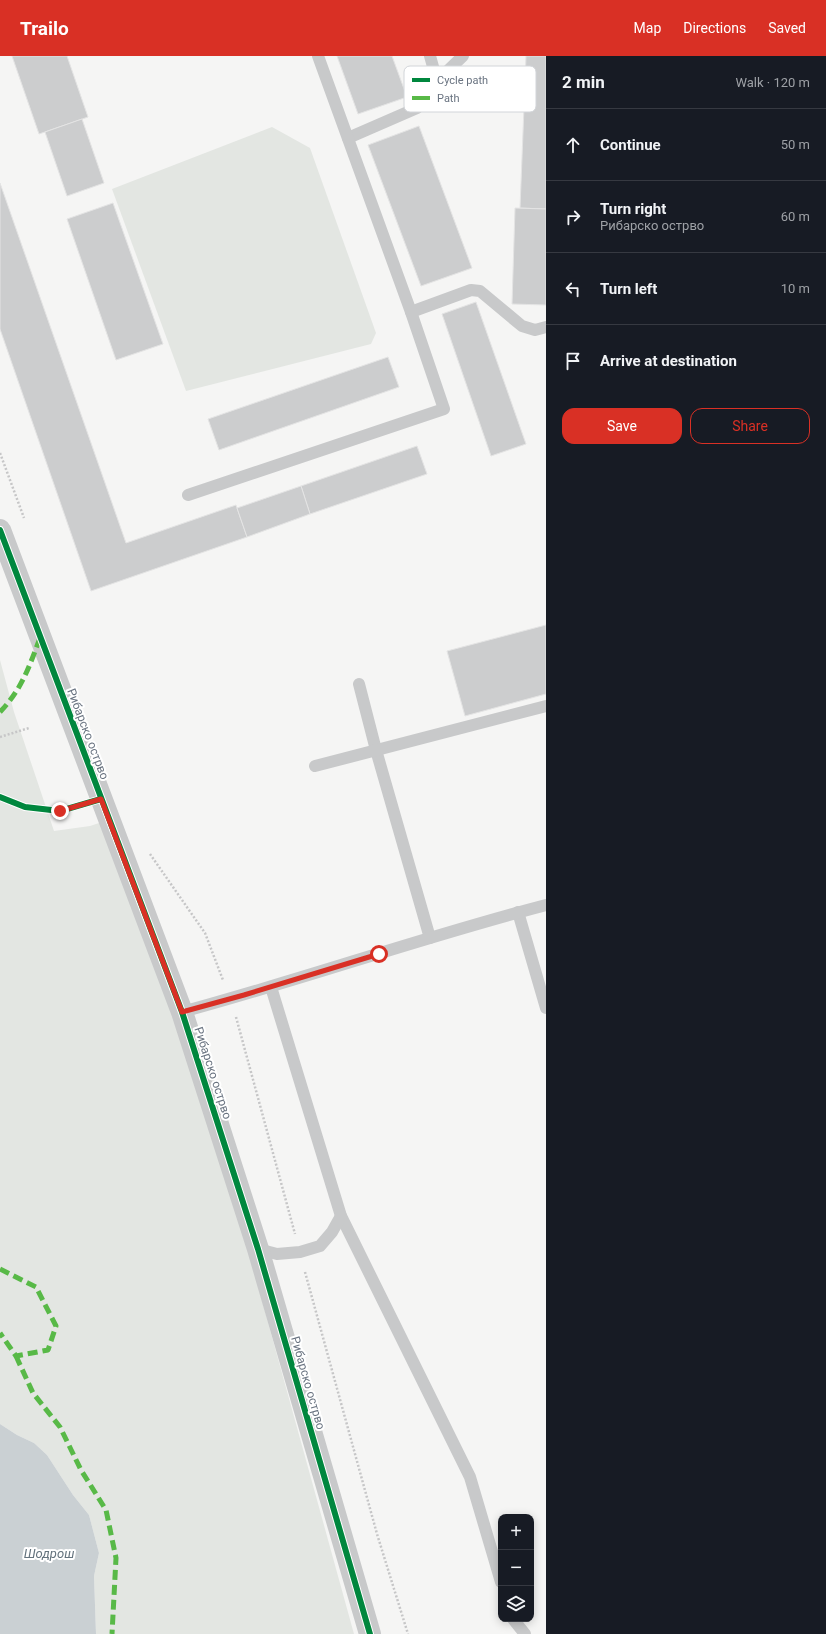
<!DOCTYPE html>
<html lang="en">
<head>
<meta charset="utf-8">
<style>
	body { margin:0; font-family:Roboto,sans-serif; background:#242831; color:#f1f3f6 }
	.controls { position:absolute; right:12px; bottom:12px; display:grid; overflow:hidden; border-radius:8px; box-shadow:0 2px 10px #0003 }
	.controls button { width:36px; height:36px; display:grid; place-items:center; padding:0; border:0; border-bottom:1px solid #363941; background:#171b24; color:#f1f3f6; font:20px sans-serif }
	.stop { position:absolute; width:12px; height:12px; margin:-9px; border:3px solid #d93025; border-radius:50%; background:#fff }
	.stop.end { background:#d93025; border-color:#fff; box-shadow:0 1px 4px #0008 }
	.list { margin:0; padding:0; list-style:none }
	h2 { display:flex; justify-content:space-between; align-items:center; height:52px; margin:0; padding:0 16px; font-size:17px }
	h2 small { font-size:13px; font-weight:400; color:#9ea1a6 }
	.list li { display:grid; grid-template-columns:26px 1fr auto; gap:12px; align-items:center; box-sizing:border-box; height:72px; padding:0 16px; border-top:1px solid #363941 }
	.list b { display:block; font-size:15px; white-space:nowrap }
	.list p { margin:0; font-size:13px; white-space:nowrap; color:#9ea1a6 }
	.list em { font-size:13px; font-style:normal; color:#9ea1a6 }
	.actions { display:flex; gap:8px; padding:12px 16px }
	.actions a { flex:1; padding:9px 0; border:1px solid #d93025; border-radius:12px; text-align:center; font-size:14px; color:#d93025 }
	.actions .main { background:#d93025; color:#fff }
	.icon { flex:none; width:22px; height:22px; fill:none; stroke:currentColor; stroke-width:2; stroke-linecap:round; stroke-linejoin:round }
	.map { position:relative; flex:none; width:546px; height:1578px; overflow:hidden }
	header { display:flex; align-items:center; gap:24px; box-sizing:border-box; height:56px; padding:0 20px; background:#d93025; color:#fff }
	header strong { font-size:19px }
	nav { display:flex; gap:22px; margin-inline-start:auto; font-size:14px }
	main { display:flex }
	aside { flex:1; background:#171b24 }
	.map>svg:first-child { display:block }
	.green { fill:#e3e6e2 }
	.water { fill:#cad0d3 }
	.building { fill:#cccdce; stroke:#e4e4e4 }
	.lines { fill:none; stroke-linecap:round; stroke-linejoin:round }
	.path { stroke:#c6c6c7; stroke-width:2.5; stroke-dasharray:2 2; stroke-linecap:butt }
	.service { stroke:#c8c9ca; stroke-width:12 }
	.minor { stroke:#c8c9ca; stroke-width:22 }
	.quiet { stroke:#58b947; stroke-width:5; stroke-dasharray:10 5; stroke-linecap:butt }
	.cycleway-casing { stroke:#fff; stroke-width:8 }
	.cycleway { stroke:#00873e; stroke-width:6 }
	.route { stroke:#d93025; stroke-width:5 }
	.labels { text-anchor:middle; dominant-baseline:central; stroke-width:4; stroke-linejoin:round; paint-order:stroke }
	.street-label { font-size:12px; fill:#697380; stroke:#fff }
	.water-label { font-size:13px; font-style:italic; fill:#64737d; stroke:#fff }
	.key { fill:#fff; stroke:#d2d5d9; stroke-width:1 }
	.key-label { font-size:11px; fill:#697380 }
</style>
</head>
<body>
<header>
<strong>Trailo</strong>
<nav><a>Map</a><a>Directions</a><a>Saved</a></nav>
</header>
<main>
<div class="map">
<svg width="546" height="1578" viewBox="0 0 546 1578">
	<rect width="100%" height="100%" fill="#f5f5f4"/>
	<g class="green">
		<path d="M272 71 310 92 376 277 371 288 186 335 112 133Z"/>
		<path d="M0 604 14 656 54 775 90 770 108 764 232 1136 354 1578H96L94 1520 99 1497 89 1459 73 1439 47 1399 34 1387 17 1379 0 1368Z"/>
	</g>
	<path class="water" d="M0 1368 17 1379 34 1387 47 1399 73 1439 89 1459 99 1497 94 1520 96 1578H0Z"/>
	<g class="building">
		<path d="M12 0H67L88 61 39 78Z"/>
		<path d="M337 0H392L407 41 358 58Z"/>
		<path d="M526 0H546V153L520 152Z"/>
		<path d="M82 63 104 127 67 140 45 76Z"/>
		<path d="M419 70 472 212 421 230 368 89Z"/>
		<path d="M0 127 126 487 236 449 247 481 91 535 0 273Z"/>
		<path d="M113 147 163 288 116 304 67 163Z"/>
		<path d="M515 152 546 153V249L512 248Z"/>
		<path d="M476 246 526 388 491 400 442 258Z"/>
		<path d="M388 301 399 331 219 394 208 363Z"/>
		<path d="M417 390 427 418 310 458 301 430Z"/>
		<path d="M301 430 310 458 247 481 237 452Z"/>
		<path d="M546 569V638L465 660 447 595Z"/>
	</g>
	<g class="lines">
		<g class="path">
			<path d="M0 397 24 462"/>
			<path d="M0 681 29 672"/>
			<path d="M0 741 25 751 60 755 79 749"/>
			<path d="M150 798 205 877 223 924"/>
			<path d="M236 961 295 1178"/>
			<path d="M305 1216 377 1478 408 1578"/>
		</g>
		<g class="service">
			<path d="M430 0 437 25"/>
			<path d="M348 82 417 52 437 25 463 0"/>
			<path d="M411 256 471 234 480 235 522 270 535 274 546 271"/>
			<path d="M188 439 444 353 411 256 318 0"/>
			<path d="M359 628 376 694 430 882"/>
			<path d="M315 710 546 650"/>
			<path d="M518 856 546 952"/>
			<path d="M271 931 341 1160 470 1421 501 1526"/>
			<path d="M182 956C304 923 423 881 546 849"/>
			<path d="M258 1193 277 1198 300 1196 320 1190 332 1176 341 1160"/>
			<path d="M513 1563 525 1578"/>
		</g>
		<path class="minor" d="M0 474 182 956 258 1193 370 1578"/>
		<g class="quiet">
			<path d="M0 656C22 633 29 611 40 582"/>
			<path d="M0 1213 36 1231 56 1270 48 1294 16 1300 0 1277"/>
			<path d="M16 1300 33 1337 60 1371 81 1414 106 1454 116 1502 112 1578"/>
		</g>
		<defs>
			<g id="cycleway">
				<path d="M0 474 182 956 258 1193 370 1578"/>
				<path d="M0 741 25 751 60 755 101 743"/>
			</g>
		</defs>
		<use href="#cycleway" class="cycleway-casing"/>
		<use href="#cycleway" class="cycleway"/>
	</g>
	<g class="lines">
		<path class="route" d="M60 755 101 743 182 956 244 939 379 898"/>
	</g>
	<g class="labels">
		<g class="street-label">
			<text transform="translate(88 678) rotate(69)">Рибарско острво</text>
			<text transform="translate(213 1017) rotate(72)">Рибарско острво</text>
			<text transform="translate(308 1327) rotate(74)">Рибарско острво</text>
		</g>
		<g class="water-label">
			<text x="49" y="1497">Шодрош</text>
		</g>
	</g>
	<rect x="404" y="10" width="132" height="46" rx="6" class="key"/>
	<rect x="412" y="22" width="18" height="4" fill="#00873e"/>
	<rect x="412" y="40" width="18" height="4" fill="#58b947"/>
	<g class="key-label">
		<text x="437" y="28">Cycle path</text>
		<text x="437" y="46">Path</text>
	</g>
</svg>
<div class="controls">
<button>+</button>
<button>−</button>
<button><svg class="icon" aria-label="layers" viewBox="0 0 24 24"><path d="M12 4l9 5-9 5-9-5zM3 14l9 5 9-5"/></svg></button>
</div>
<div class="stop" style="left:379px;top:898px"></div>
<div class="stop end" style="left:60px;top:755px"></div>
</div>
<aside>
<h2>2 min<small>Walk · 120 m</small></h2>
<ul class="list">
<li><svg class="icon" aria-label="ahead" viewBox="0 0 24 24"><path d="M12 20V5M6 11l6-6 6 6"/></svg><div><b>Continue</b></div><em>50 m</em></li>
<li><svg class="icon" aria-label="right" viewBox="0 0 24 24"><path d="M7 20v-9h11M14 6l5 5-5 5"/></svg><div><b>Turn right</b><p>Рибарско острво</p></div><em>60 m</em></li>
<li><svg class="icon" aria-label="left" viewBox="0 0 24 24"><path d="M17 20v-9H6M10 6l-5 5 5 5"/></svg><div><b>Turn left</b></div><em>10 m</em></li>
<li><svg class="icon" aria-label="arrive" viewBox="0 0 24 24"><path d="M6 21V4h12l-3 4 3 4H6"/></svg><div><b>Arrive at destination</b></div></li>
</ul>
<div class="actions"><a class="main">Save</a><a>Share</a></div>
</aside>
</main>
</body>
</html>
